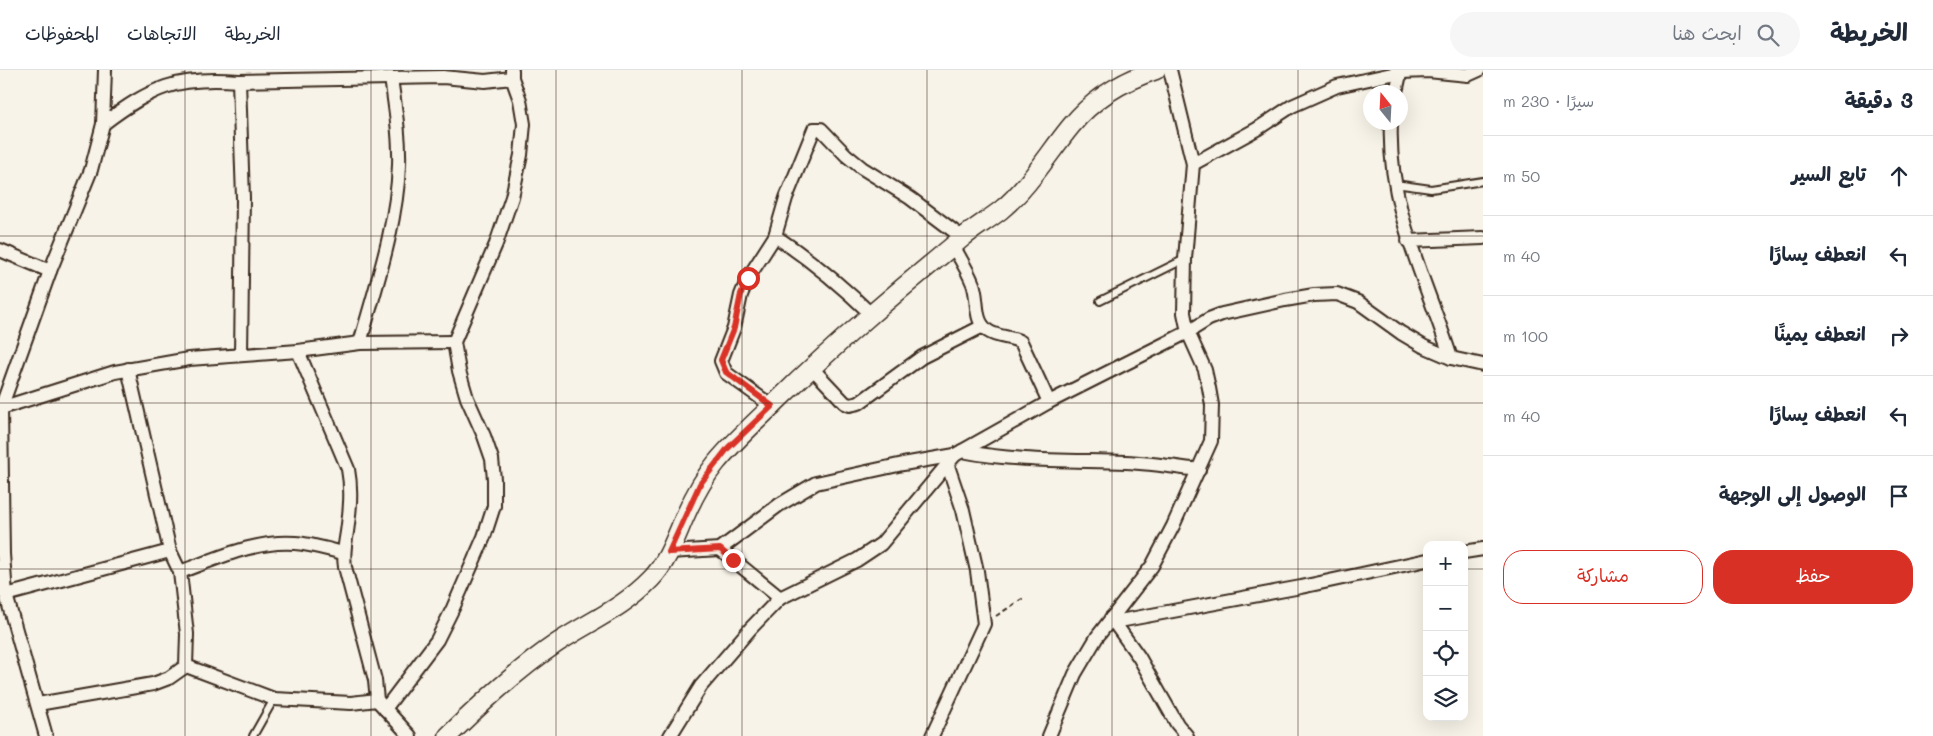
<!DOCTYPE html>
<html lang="ar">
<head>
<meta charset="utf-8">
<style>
	body { margin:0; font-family:Mali,"Playpen Sans Arabic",sans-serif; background:#f6f6f7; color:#1f2937; direction:rtl }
	.controls { position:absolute; right:15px; bottom:15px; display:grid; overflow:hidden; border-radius:10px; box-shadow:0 5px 20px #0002 }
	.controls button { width:45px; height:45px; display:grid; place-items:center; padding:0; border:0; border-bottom:1px solid #e0e1e3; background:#fff; color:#1f2937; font:25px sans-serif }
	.compass { position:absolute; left:1363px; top:15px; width:45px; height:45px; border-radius:50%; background:#fff; box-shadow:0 5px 20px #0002; rotate:342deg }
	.stop { position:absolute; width:15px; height:15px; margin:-11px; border:4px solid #d93025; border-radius:50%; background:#fff }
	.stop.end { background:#d93025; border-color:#fff; box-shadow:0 1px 5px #0008 }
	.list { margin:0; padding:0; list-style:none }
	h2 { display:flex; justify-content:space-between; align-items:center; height:65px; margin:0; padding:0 20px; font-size:21px }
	h2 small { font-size:16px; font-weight:400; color:#747a83 }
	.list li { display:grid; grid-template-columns:32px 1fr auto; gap:15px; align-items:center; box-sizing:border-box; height:80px; padding:0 20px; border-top:1px solid #e0e1e3 }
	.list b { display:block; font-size:19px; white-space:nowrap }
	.list em { font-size:16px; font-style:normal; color:#747a83 }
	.actions { display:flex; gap:10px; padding:15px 20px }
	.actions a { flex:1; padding:11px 0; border:1px solid #d93025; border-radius:20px; text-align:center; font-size:18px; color:#d93025 }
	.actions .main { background:#d93025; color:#fff }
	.icon { flex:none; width:28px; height:28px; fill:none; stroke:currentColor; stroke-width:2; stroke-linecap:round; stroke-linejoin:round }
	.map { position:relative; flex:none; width:1483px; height:666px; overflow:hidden; direction:ltr }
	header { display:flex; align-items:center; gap:30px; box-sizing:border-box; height:70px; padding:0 25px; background:#fff; border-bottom:1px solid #e0e1e3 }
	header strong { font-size:24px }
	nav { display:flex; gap:28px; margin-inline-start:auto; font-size:18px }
	.search { width:350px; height:45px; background:#f6f6f7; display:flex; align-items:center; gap:12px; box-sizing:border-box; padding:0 18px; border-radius:28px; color:#747a83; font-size:19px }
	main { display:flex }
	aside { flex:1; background:#fff }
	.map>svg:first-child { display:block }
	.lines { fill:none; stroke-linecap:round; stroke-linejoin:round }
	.lane-casing { stroke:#3b2a1e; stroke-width:10 }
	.street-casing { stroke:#3b2a1e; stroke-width:16 }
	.secondary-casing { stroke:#3b2a1e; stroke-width:21 }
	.path { stroke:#3b2a1e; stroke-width:2; stroke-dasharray:5 4; stroke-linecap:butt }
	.lane { stroke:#f7f3e8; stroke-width:6 }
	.street { stroke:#f7f3e8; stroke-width:12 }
	.secondary { stroke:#f7f3e8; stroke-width:18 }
	.route { stroke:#d93025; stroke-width:6 }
	.grid { fill:none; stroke:#3b2a1e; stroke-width:1; stroke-opacity:0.55 }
</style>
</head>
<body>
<header>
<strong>الخريطة</strong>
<div class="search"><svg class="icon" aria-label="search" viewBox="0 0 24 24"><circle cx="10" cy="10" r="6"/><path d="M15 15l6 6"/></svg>ابحث هنا</div>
<nav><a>الخريطة</a><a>الاتجاهات</a><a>المحفوظات</a></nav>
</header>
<main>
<aside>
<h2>3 دقيقة<small>سيرًا · 230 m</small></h2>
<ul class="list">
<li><svg class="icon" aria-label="ahead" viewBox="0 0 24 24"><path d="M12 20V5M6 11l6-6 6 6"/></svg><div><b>تابع السير</b></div><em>50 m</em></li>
<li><svg class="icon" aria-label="left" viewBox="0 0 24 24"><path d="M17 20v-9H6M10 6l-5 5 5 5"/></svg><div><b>انعطف يسارًا</b></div><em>40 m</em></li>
<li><svg class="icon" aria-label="right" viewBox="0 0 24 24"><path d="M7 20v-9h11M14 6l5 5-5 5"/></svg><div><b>انعطف يمينًا</b></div><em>100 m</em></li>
<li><svg class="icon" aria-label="left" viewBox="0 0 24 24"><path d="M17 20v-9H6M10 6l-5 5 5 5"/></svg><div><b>انعطف يسارًا</b></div><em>40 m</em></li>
<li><svg class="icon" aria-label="arrive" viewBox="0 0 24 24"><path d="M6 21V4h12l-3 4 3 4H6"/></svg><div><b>الوصول إلى الوجهة</b></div></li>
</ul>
<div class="actions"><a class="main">حفظ</a><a>مشاركة</a></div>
</aside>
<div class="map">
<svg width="1483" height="666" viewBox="0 0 1483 666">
	<rect width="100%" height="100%" fill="#f7f3e8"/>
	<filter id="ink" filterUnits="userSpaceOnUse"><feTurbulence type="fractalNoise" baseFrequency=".02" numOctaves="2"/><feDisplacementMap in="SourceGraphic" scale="10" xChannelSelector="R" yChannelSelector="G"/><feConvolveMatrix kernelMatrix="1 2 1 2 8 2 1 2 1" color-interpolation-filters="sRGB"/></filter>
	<g filter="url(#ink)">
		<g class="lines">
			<defs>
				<g id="lane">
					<path d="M1395 114 1431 119 1483 111"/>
					<path d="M1100 231 1185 189"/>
					<path d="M253 666 274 629"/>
				</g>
				<g id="street">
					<path d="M239 11 243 128 241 285"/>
					<path d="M1396 22 1401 0"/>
					<path d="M1391 52C1387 138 1426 209 1451 288"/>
					<path d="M103 54C152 17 177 6 239 11L443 7 485 11 512 8"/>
					<path d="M1193 94 1257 59 1292 36 1337 16 1401 2 1428 1 1468 5 1479 0"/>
					<path d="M775 166C811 190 840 214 871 244"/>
					<path d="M1408 171 1483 168"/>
					<path d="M953 176C960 188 968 201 973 214 979 229 973 251 988 261 998 268 1011 266 1021 272L1049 332"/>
					<path d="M0 180 50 201"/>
					<path d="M360 273C376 216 397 154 399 95 400 65 395 37 391 8"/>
					<path d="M298 281 348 399C352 420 350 440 347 462 345 474 343 484 345 497L375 610 377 630 410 666"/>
					<path d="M811 297 845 333 850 335 859 333 922 287 983 256"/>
					<path d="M128 299 170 481 180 502 187 564 186 596"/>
					<path d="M772 336 726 303 721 291 734 258 741 225 748 208 775 166 786 128 814 59H821L846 85 862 98 910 128 963 168"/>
					<path d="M1 338 115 302 189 289 298 281 360 273 454 272"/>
					<path d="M962 381C1016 392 1071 390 1126 392 1151 393 1175 397 1199 400"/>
					<path d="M720 479 780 528 857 490 881 474 955 385 1049 332 1188 262 1209 249 1222 244 1285 230 1314 225 1337 224 1358 232 1401 263 1423 276 1451 288 1483 295"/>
					<path d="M669 482 720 479 779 435 816 413 903 394 955 385"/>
					<path d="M1464 482 1483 479"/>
					<path d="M180 502C216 489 255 470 295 473 311 474 327 479 343 483"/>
					<path d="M6 525 170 481"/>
					<path d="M1111 548 1139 587 1177 654 1187 666"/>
					<path d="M1114 552 1301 517 1427 490"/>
					<path d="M186 596 274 629 351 633 377 630"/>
					<path d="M38 634 153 614 169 608 186 596"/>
					<path d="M385 639 437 570 453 538 484 467 494 436V409L492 389 484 366 467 328 459 301 454 272 496 174 512 127 521 85 524 54 520 30 512 8V0"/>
					<path d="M46 666 6 525 3 484 1 338 50 201 91 100 103 54 105 0"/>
					<path d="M670 666 701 616 751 558 780 528"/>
					<path d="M932 666 984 554 977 501 963 440 947 393"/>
					<path d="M1049 666 1075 604 1097 567 1152 496 1173 456 1211 371 1212 335 1209 318 1205 300 1188 262 1184 243 1185 189 1193 94 1170 0"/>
				</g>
				<path id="secondary" d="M448 666C482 633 517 600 557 573 590 551 622 539 651 509 668 492 676 466 686 444 694 426 703 409 716 393 735 370 757 351 778 330 836 273 898 221 961 169 973 159 988 150 1001 140 1029 117 1048 84 1071 56 1093 29 1122 11 1156 0"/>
			</defs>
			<use href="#lane" class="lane-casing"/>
			<use href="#street" class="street-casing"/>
			<use href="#secondary" class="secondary-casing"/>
			<path class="path" d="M996 546 1025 527"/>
			<use href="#lane" class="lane"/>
			<use href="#street" class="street"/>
			<use href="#secondary" class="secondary"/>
		</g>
	</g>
	<g class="lines" filter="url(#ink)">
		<path class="route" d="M733 490 720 479 669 482 700 414 728 378 772 336 726 302 721 290 734 258 741 224 748 208"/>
	</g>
	<path class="grid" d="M185 0V666M371 0V666M556 0V666M742 0V666M927 0V666M1112 0V666M1298 0V666M0 166H1483M0 333H1483M0 499H1427M1464 499H1483"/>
</svg>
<div class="controls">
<button>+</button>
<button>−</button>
<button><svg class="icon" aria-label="locate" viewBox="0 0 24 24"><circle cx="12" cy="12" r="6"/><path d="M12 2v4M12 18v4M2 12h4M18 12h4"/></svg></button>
<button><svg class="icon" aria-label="layers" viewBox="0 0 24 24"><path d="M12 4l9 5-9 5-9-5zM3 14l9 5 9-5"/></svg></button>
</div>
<svg class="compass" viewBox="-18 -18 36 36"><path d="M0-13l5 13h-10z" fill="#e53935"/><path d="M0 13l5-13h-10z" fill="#747a83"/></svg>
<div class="stop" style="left:748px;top:208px"></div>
<div class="stop end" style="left:733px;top:490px"></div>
</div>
</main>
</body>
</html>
